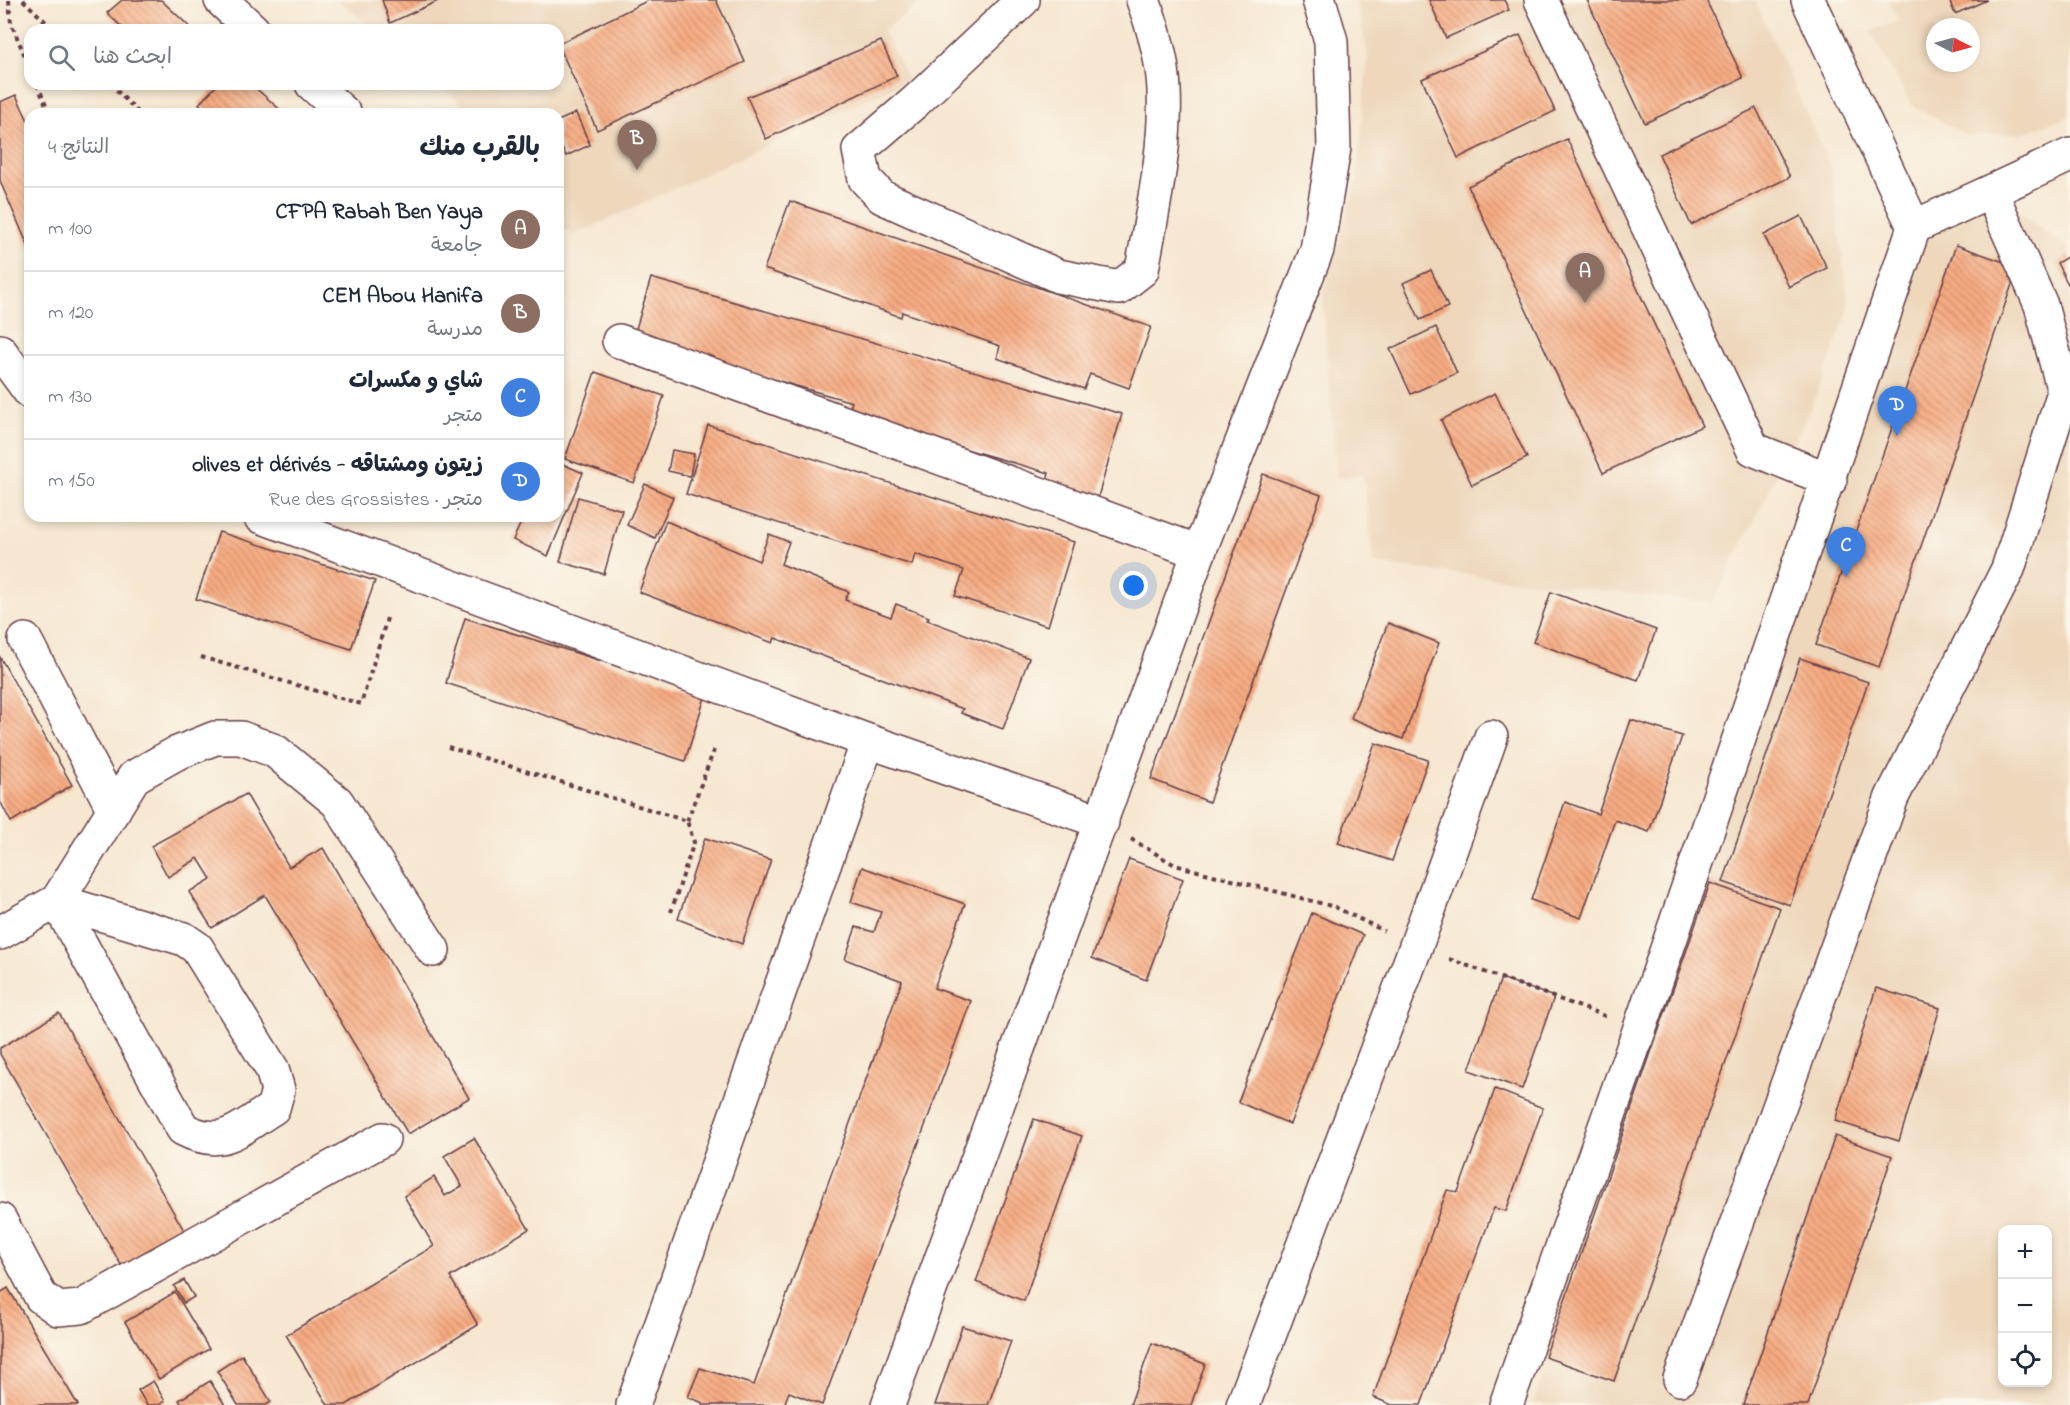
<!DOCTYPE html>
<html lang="ar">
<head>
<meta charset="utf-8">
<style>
	body { margin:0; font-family:"Indie Flower","Playpen Sans Arabic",sans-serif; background:#f2f2f3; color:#1f2937; direction:rtl }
	.controls { position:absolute; right:18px; bottom:18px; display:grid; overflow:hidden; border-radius:12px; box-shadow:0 3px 9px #0003 }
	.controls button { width:54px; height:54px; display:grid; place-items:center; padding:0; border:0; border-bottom:2px solid #e0e1e3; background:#fff; color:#1f2937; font:30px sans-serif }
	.compass { position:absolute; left:1926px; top:18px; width:54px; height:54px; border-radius:50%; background:#fff; box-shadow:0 3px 9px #0003; rotate:96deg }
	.you { position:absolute; left:1134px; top:586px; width:21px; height:21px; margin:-15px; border:4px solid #fff; border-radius:50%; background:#1a73e8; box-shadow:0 0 0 9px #1a73e833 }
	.badge { display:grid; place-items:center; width:39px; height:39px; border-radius:50%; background:#b5179e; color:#fff; font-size:20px; font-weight:700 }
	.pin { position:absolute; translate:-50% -50px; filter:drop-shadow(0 2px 3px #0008) }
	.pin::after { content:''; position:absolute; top:32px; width:21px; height:18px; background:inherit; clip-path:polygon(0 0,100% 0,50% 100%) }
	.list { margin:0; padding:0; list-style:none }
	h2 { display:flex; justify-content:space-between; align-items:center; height:78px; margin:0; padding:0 24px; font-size:26px }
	h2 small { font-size:20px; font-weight:400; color:#747a83 }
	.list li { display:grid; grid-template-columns:39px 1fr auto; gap:18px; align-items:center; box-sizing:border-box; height:84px; padding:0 24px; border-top:2px solid #e0e1e3 }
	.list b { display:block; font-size:22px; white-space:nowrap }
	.list p { margin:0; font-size:20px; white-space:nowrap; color:#747a83 }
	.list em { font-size:20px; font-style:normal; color:#747a83 }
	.icon { flex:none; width:33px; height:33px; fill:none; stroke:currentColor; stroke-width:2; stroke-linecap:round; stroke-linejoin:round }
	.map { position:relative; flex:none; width:2070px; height:1405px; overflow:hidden; direction:ltr }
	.search { position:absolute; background:#fff; box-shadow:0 3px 9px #0003; left:24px; top:24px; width:540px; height:66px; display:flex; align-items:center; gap:15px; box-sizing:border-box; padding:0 21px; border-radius:18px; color:#747a83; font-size:22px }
	.panel { position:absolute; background:#fff; box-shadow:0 3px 9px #0003; left:24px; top:108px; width:540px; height:414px; border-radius:18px; direction:rtl }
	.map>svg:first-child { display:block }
	.built { fill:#eed7bb; fill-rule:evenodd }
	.building { fill:url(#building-back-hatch) }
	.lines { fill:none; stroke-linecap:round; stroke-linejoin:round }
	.minor-casing { stroke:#643d44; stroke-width:36 }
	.path { stroke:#643d44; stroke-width:4; stroke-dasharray:4.5 4.5; stroke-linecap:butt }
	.minor { stroke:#fff; stroke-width:33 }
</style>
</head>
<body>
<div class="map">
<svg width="2070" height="1405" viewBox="0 0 2070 1405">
	<defs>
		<pattern id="building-back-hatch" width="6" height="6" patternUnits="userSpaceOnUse" patternTransform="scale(1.5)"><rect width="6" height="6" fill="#f7ac82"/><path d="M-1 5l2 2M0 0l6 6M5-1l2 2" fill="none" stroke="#ca8b6b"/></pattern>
	</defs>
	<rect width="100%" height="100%" fill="#fbf7ec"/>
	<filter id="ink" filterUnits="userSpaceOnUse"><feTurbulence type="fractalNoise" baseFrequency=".0167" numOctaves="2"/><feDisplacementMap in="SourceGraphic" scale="12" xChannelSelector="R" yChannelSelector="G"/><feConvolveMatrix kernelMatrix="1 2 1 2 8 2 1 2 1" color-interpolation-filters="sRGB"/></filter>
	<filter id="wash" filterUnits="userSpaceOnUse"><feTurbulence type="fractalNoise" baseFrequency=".008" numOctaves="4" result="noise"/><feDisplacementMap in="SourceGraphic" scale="24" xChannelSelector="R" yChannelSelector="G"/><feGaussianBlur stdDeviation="1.35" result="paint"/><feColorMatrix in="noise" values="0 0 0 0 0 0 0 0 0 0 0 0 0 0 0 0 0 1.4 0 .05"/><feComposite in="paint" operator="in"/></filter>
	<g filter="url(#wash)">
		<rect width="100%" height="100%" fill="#f6e7d1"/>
		<g class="built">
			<path d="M338 0H924L883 31 908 80 574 235 558 226V114H473L438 84H558V30H374Z"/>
			<path d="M1356 0H1755L1832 170 1849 309 1812 406 1712 603 1374 564 1363 475 1337 478 1322 298 1357 178 1368 54Z"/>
			<path d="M1888 0H2070V116L2023 133 1967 136 1911 104 1870 31 1898 21ZM1935 27H1971V63H1935Z"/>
			<path d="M1991 192 2070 249V1405H1533L1914 227ZM2002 1230H2048V1382H2002Z"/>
		</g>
		<g id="blocks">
			<g class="building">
				<path d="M122 0H161L193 30H125L107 13Z"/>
				<path d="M382 0H440L390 23Z"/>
				<path d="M649 0H716L745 62 597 130 558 44Z"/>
				<path d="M1429 0H1504L1509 10 1446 38Z"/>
				<path d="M1587 0H1706L1743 78 1645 123Z"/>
				<path d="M1949 0H1987L1955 14Z"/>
				<path d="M1520 35 1555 111 1458 158 1422 79Z"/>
				<path d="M881 41 897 76 766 139 747 97Z"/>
				<path d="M218 84H251L285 114H210L199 104Z"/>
				<path d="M16 95 30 125V250L0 181V102Z"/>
				<path d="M1756 108 1790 177 1691 225 1659 154Z"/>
				<path d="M576 113 590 145 566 156 558 140V121Z"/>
				<path d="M1567 139 1702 426 1603 473 1468 186Z"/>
				<path d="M790 201 1151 327 1129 388 1090 374 1084 389 997 358 1000 346 902 312 901 317 764 269Z"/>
				<path d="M1801 216 1827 268 1789 287 1764 235Z"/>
				<path d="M1956 245 2018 267 1879 667 1816 645Z"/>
				<path d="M2070 255V283L2068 284 2057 263Z"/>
				<path d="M1431 270 1448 307 1420 320 1403 283Z"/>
				<path d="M651 278 1122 414 1098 497 1047 482 1049 473 847 415 852 402 633 339Z"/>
				<path d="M1436 327 1457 373 1411 394 1390 349Z"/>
				<path d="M595 372 664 396 634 483 565 459Z"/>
				<path d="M1495 393 1527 458 1472 485 1441 420Z"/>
				<path d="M708 425 1074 542 1048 626 955 596 964 570 915 554 912 565 686 494Z"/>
				<path d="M672 450 694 454 690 476 668 471Z"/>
				<path d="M558 462 583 473 548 556 513 540 524 516H558Z"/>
				<path d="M1263 474 1321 495 1209 802 1151 779Z"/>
				<path d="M645 484 673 497 655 538 627 525Z"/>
				<path d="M578 497 622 510 604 574 560 562Z"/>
				<path d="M666 521 759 561 769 534 789 542 781 564 849 592 845 600 891 617 896 604 929 617 927 620 1029 658 1003 729 961 713 963 709 775 638 773 643 639 592Z"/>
				<path d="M219 532 375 581 351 649 196 599Z"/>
				<path d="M1551 592 1656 630 1638 680 1533 642Z"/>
				<path d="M465 618 706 694 685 761 446 683Z"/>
				<path d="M1388 623 1439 643 1403 739 1351 718Z"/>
				<path d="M0 657 72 785 11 822 0 801Z"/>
				<path d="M1800 658 1868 682 1790 905 1723 882Z"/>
				<path d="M1631 720 1682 736 1649 832 1615 820 1581 918 1531 900 1565 802 1598 814Z"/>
				<path d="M1375 743 1428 760 1392 861 1338 843Z"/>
				<path d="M246 794 289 867 323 848 469 1098 408 1134 265 895 212 928 189 892 211 879 198 858 168 877 151 846Z"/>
				<path d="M705 838 771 860 742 944 678 919Z"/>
				<path d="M1129 859 1183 879 1146 980 1092 958Z"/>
				<path d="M862 867 965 904 934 988 971 1001 822 1405 789 1392 784 1405H702L703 1403 688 1397 700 1368 754 1385 902 981 845 959 856 927 874 932 881 912 851 902Z"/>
				<path d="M1710 883 1780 908 1614 1381 1545 1357Z"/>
				<path d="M1312 913 1363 935 1290 1124 1238 1102Z"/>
				<path d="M1501 978 1554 997 1522 1089 1469 1070Z"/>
				<path d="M1876 988 1940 1008 1899 1141 1835 1121Z"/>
				<path d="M59 1013 186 1234 124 1270 0 1054V1048Z"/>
				<path d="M1495 1089 1543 1108 1506 1211 1494 1208 1421 1405H1392L1373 1397 1447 1190 1458 1192Z"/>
				<path d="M1034 1119 1082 1136 1024 1301 976 1282Z"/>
				<path d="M1835 1136 1892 1156 1808 1405H1743Z"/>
				<path d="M474 1138 529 1229 450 1277 478 1325 346 1405H328L286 1335 434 1246 404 1196 434 1177 445 1196 462 1186 444 1156Z"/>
				<path d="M184 1280 194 1297 184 1303 174 1286Z"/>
				<path d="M8 1288 78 1405H0V1293Z"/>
				<path d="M175 1292 209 1349 159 1379 125 1322Z"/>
				<path d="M962 1326 1011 1341 988 1405H935Z"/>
				<path d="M1152 1343 1205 1364 1191 1405H1130Z"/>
				<path d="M242 1355 271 1402 266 1405H238L217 1371Z"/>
				<path d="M153 1381 165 1401 159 1405H147L138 1390Z"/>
				<path d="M210 1381 225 1405H182L179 1400Z"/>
			</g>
		</g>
	</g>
	<g filter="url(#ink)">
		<use href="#blocks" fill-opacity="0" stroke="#643d44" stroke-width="1.5"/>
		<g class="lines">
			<defs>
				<g id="minor">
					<path d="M221 0 253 30"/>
					<path d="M1023 0 916 101 859 150 865 179 882 197 1058 276 1119 288 1142 270C1152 212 1167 148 1164 90 1163 61 1153 27 1143 0"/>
					<path d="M1541 0 1753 449 1830 480"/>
					<path d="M1808 0 1914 227"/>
					<path d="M312 84 345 114"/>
					<path d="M619 341 1199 552"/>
					<path d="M0 351 30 392"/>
					<path d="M260 516 868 741 1102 822"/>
					<path d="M25 640 114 810"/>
					<path d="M57 901 184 939 197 948 272 1069 278 1090 273 1108C239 1129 223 1150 183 1129Z"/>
					<path d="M0 933 57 901 134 777 175 754 215 738H241L275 751 337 802 433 950"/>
					<path d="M0 1220 41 1297 58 1309 81 1307 383 1139"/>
					<path d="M1680 1379 1892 797 2008 569 2064 392 2041 305 1991 192"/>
					<path d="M633 1405 868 741"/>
					<path d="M888 1405 1199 552 1317 250 1334 148 1331 41 1319 0"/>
					<path d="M1243 1405 1416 946 1491 737"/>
					<path d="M1506 1405 1640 1028 1914 227 2070 155"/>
				</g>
			</defs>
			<use href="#minor" class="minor-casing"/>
			<g class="path">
				<path d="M9 0 11 23 30 68"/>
				<path d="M23 0 54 30"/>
				<path d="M37 84 50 114"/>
				<path d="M110 84 140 114"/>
				<path d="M201 657 361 704 388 615"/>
				<path d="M448 747 687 821 694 842 671 912"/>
				<path d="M687 821 714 750"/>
				<path d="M1131 839 1175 865 1335 907 1384 931"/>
				<path d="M1449 959 1608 1017"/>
			</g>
			<use href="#minor" class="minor"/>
		</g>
	</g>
</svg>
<div class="controls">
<button>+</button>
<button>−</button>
<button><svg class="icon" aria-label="locate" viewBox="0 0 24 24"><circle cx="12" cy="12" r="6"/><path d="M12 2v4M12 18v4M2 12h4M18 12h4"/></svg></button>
</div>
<svg class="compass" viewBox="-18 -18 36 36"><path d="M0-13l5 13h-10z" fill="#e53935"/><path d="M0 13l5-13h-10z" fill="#747a83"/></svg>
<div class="you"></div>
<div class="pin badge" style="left:1585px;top:303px;background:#8d6e63">A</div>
<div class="pin badge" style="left:637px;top:170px;background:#8d6e63">B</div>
<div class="pin badge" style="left:1846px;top:577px;background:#3f7fe0">C</div>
<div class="pin badge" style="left:1897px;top:436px;background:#3f7fe0">D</div>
<div class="search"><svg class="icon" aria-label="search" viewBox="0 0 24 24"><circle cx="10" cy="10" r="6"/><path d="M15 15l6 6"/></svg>ابحث هنا</div>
<section class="panel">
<h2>بالقرب منك<small>النتائج: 4</small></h2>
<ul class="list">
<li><span class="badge" style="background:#8d6e63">A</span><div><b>CFPA Rabah Ben Yaya</b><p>جامعة</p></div><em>100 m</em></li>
<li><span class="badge" style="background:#8d6e63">B</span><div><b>CEM Abou Hanifa</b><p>مدرسة</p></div><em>120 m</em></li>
<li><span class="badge" style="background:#3f7fe0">C</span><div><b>شاي و مكسرات</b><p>متجر</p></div><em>130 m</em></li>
<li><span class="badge" style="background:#3f7fe0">D</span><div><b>زيتون ومشتاقه - olives et dérivés</b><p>متجر · Rue des Grossistes</p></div><em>150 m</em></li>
</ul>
</section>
</div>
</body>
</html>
